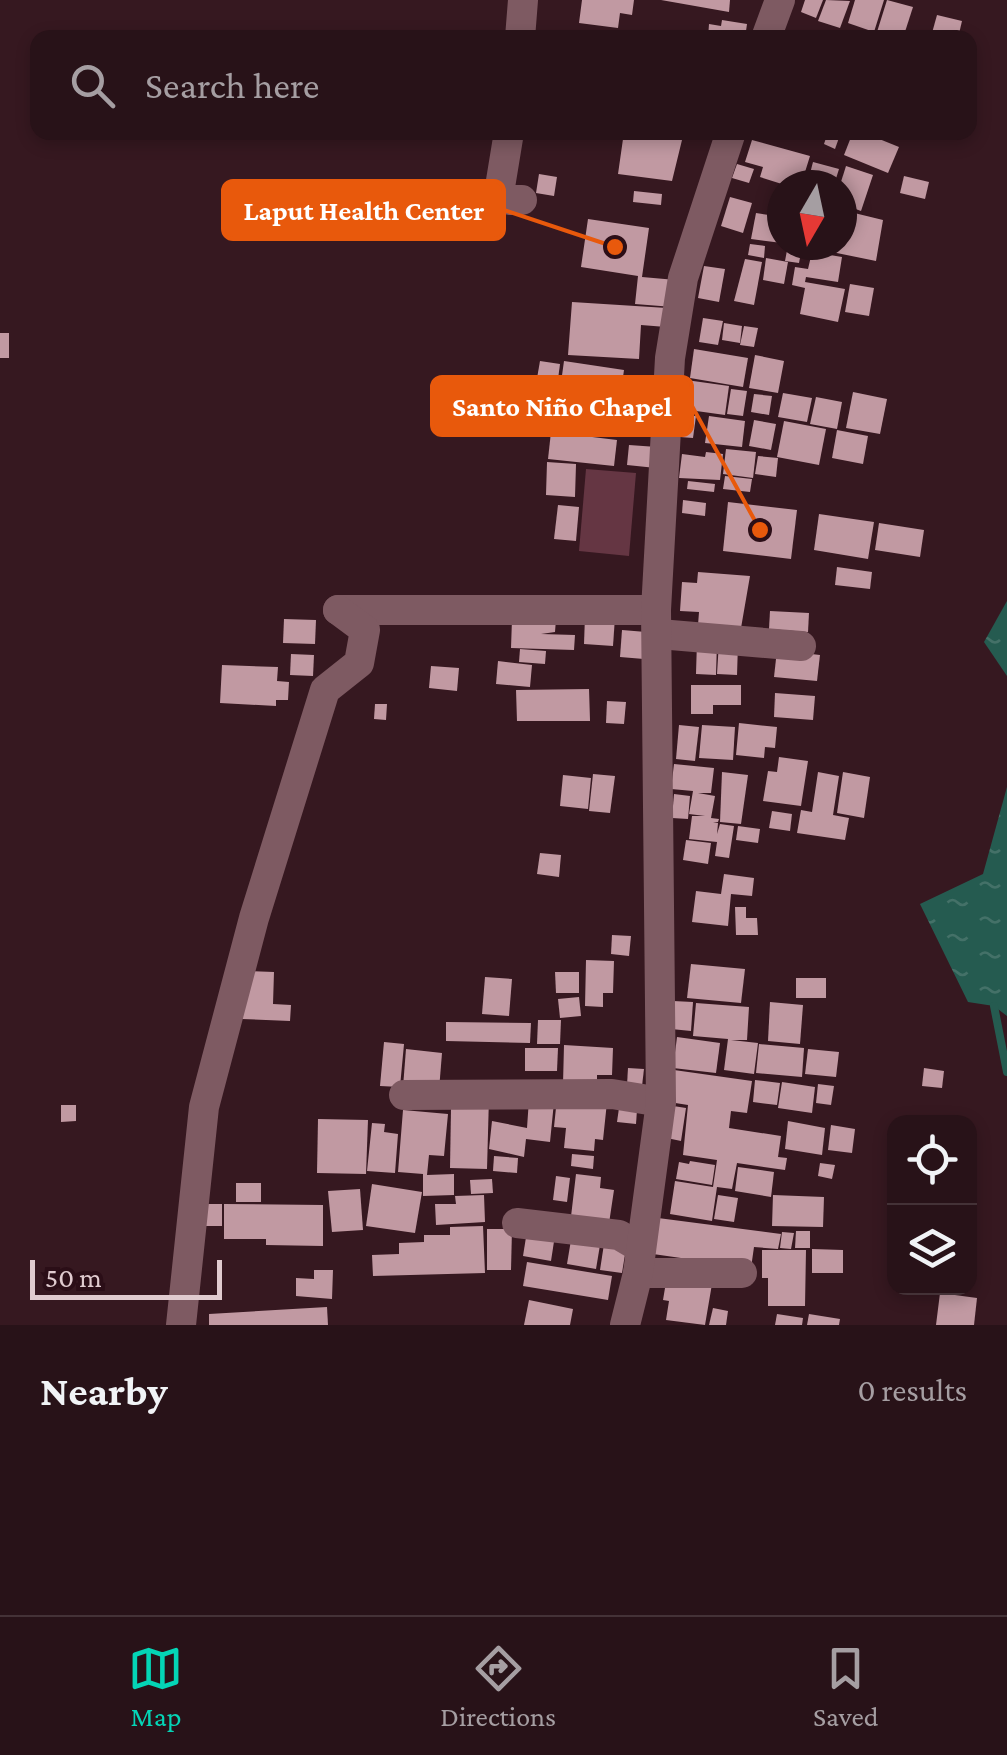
<!DOCTYPE html>
<html lang="en">
<head>
<meta charset="utf-8">
<style>
	body { margin:0; font-family:"Crimson Pro",serif; background:#342025; color:#f1f3f6 }
	.controls { position:absolute; right:30px; bottom:30px; display:grid; overflow:hidden; border-radius:20px; box-shadow:0 5px 15px #0003 }
	.controls button { width:90px; height:90px; display:grid; place-items:center; padding:0; border:0; border-bottom:2px solid #443237; background:#281218; color:#f1f3f6; font:50px sans-serif }
	.compass { position:absolute; left:767px; top:170px; width:90px; height:90px; border-radius:50%; background:#281218; box-shadow:0 5px 15px #0003; rotate:189deg }
	.scale { position:absolute; left:30px; bottom:25px; width:192px; box-sizing:border-box; padding-left:10px; border:5px solid #e0cbcf; border-top:0; font-size:28px; line-height:35px; white-space:nowrap; color:#e0cbcf; -webkit-text-stroke:8px #2b0e17; paint-order:stroke }
	.list { margin:0; padding:0; list-style:none }
	h2 { display:flex; justify-content:space-between; align-items:center; height:130px; margin:0; padding:0 40px; font-size:42px }
	h2 small { font-size:32px; font-weight:400; color:#a59ea2 }
	.icon { flex:none; width:55px; height:55px; fill:none; stroke:currentColor; stroke-width:2; stroke-linecap:round; stroke-linejoin:round }
	.map { position:relative; flex:none; width:1007px; height:1325px; overflow:hidden }
	.search { position:absolute; background:#281218; box-shadow:0 5px 15px #0003; left:30px; right:30px; top:30px; height:110px; display:flex; align-items:center; gap:25px; box-sizing:border-box; padding:0 35px; border-radius:20px; color:#a59ea2; font-size:38px }
	.sheet { height:290px; background:#281218 }
	nav { display:flex; justify-content:space-around; align-items:center; box-sizing:border-box; height:140px; border-top:2px solid #443237; background:#281218; font-size:28px; color:#a59ea2 }
	nav a { display:grid; justify-items:center; gap:5px }
	nav .on { color:#04d5b6 }
	.map>svg:first-child { display:block }
	.grass { fill:#653643 }
	.water { fill:url(#water-ripples) }
	.lines { fill:none; stroke-linecap:round; stroke-linejoin:round }
	.stream { stroke:#255b50; stroke-width:8 }
	.building { fill:#c199a2 }
	.minor { stroke:#7e5a62; stroke-width:30 }
	.leader { fill:none; stroke:#e8590c; stroke-width:4 }
	.callout-dot { fill:#e8590c; stroke:#2b0e17; stroke-width:4 }
	.callout { fill:#e8590c; stroke:#e8590c; stroke-width:4 }
	.callout-label { font-size:28px; text-anchor:middle; font-weight:bold; fill:#fff }
</style>
</head>
<body>
<div class="map">
<svg width="1007" height="1325" viewBox="0 0 1007 1325">
	<defs>
		<pattern id="water-ripples" width="26" height="14" patternUnits="userSpaceOnUse" patternTransform="scale(2.5)"><rect width="26" height="14" fill="#255b50"/><path d="M2 4q2-2 4 0t4 0M15 11q2-2 4 0t4 0" fill="none" stroke="#447168"/></pattern>
	</defs>
	<rect width="100%" height="100%" fill="#361820"/>
	<path class="grass" d="M586 469 636 473 629 556 579 551Z"/>
	<g class="water">
		<path d="M1007 601V676L984 642Z"/>
		<path d="M1007 787V1016L994 1006 968 1002 920 904 983 874Z"/>
	</g>
	<g class="lines">
		<path class="stream" d="M994 1006 1007 1072"/>
	</g>
	<g class="building">
		<path d="M582 0H634L632 15 620 13 618 28 579 23Z"/>
		<path d="M661 0H730L729 12Z"/>
		<path d="M805 0H823L816 18 801 12Z"/>
		<path d="M826 0 850 1 840 28 818 21Z"/>
		<path d="M855 0H884L874 32 848 23Z"/>
		<path d="M887 0 913 7 903 38 877 32Z"/>
		<path d="M937 15 962 21 958 38 932 33Z"/>
		<path d="M722 20 747 24 745 38H708L709 24 721 26Z"/>
		<path d="M624 132H664L663 138 682 140 672 181 618 174Z"/>
		<path d="M828 132H841L835 149 824 144Z"/>
		<path d="M853 132H862L899 147 888 173 844 155Z"/>
		<path d="M752 140 810 156 801 185H785L760 177 763 167 745 162Z"/>
		<path d="M813 162 839 169 834 185H807Z"/>
		<path d="M737 164 754 169 749 183 732 178Z"/>
		<path d="M846 166 873 175 861 211 842 204 840 185Z"/>
		<path d="M539 174 557 177 554 196 536 193Z"/>
		<path d="M904 176 929 182 925 199 900 193Z"/>
		<path d="M634 191 662 194 661 205 633 202Z"/>
		<path d="M730 197 752 203 743 233 721 226Z"/>
		<path d="M842 210 883 220 876 261 827 251 828 245H842Z"/>
		<path d="M756 213 782 217V243L751 239Z"/>
		<path d="M588 219 649 228 642 277 676 280 673 307 635 304 638 276 581 267Z"/>
		<path d="M750 244 765 246 764 258 748 255Z"/>
		<path d="M788 245 802 247 799 263 785 261Z"/>
		<path d="M812 252 842 257 838 282 806 277 805 282 845 289 838 322 800 314 805 288 792 285 795 267 808 269Z"/>
		<path d="M766 258 788 262 784 284 763 280Z"/>
		<path d="M745 259 762 262 754 305 734 301Z"/>
		<path d="M704 266 725 269 719 302 698 298Z"/>
		<path d="M850 284 874 288 869 316 845 312Z"/>
		<path d="M572 302 667 308 666 327 641 325 639 359 568 355Z"/>
		<path d="M703 318 723 321 718 345 699 342Z"/>
		<path d="M724 323 742 326 740 343 722 340Z"/>
		<path d="M744 326 758 328 754 347 740 345Z"/>
		<rect x="0" y="333" width="9" height="25"/>
		<path d="M694 349 748 358 743 387 690 378Z"/>
		<path d="M755 355 784 361 778 393 749 388Z"/>
		<path d="M540 361 560 364 557 387 536 384Z"/>
		<path d="M564 361 624 370 622 384 631 385 628 407 656 411 654 424 623 419 625 406 559 397Z"/>
		<path d="M686 380 729 386 725 415 682 409Z"/>
		<path d="M731 389 747 391 743 416 727 414Z"/>
		<path d="M853 392 887 399 880 434 846 428Z"/>
		<path d="M783 393 812 398 807 422 778 417Z"/>
		<path d="M754 394 772 396 769 415 751 412Z"/>
		<path d="M816 397 842 402 837 429 810 424Z"/>
		<path d="M569 403 609 407 606 436 566 432Z"/>
		<path d="M683 415 696 416 693 438 680 437Z"/>
		<path d="M709 416 745 421 742 447 705 443Z"/>
		<path d="M754 420 776 424 771 450 749 446Z"/>
		<path d="M784 421 826 429 819 465 777 457Z"/>
		<path d="M837 430 868 436 863 464 832 458Z"/>
		<path d="M551 432 617 440 614 466 548 459Z"/>
		<path d="M629 445 657 447 656 468 627 465Z"/>
		<path d="M726 449 756 452 753 478 723 474Z"/>
		<path d="M706 452 723 454 720 480 679 478 682 454 705 457Z"/>
		<path d="M758 456 778 458 776 477 755 474Z"/>
		<path d="M547 462 576 464 575 497 546 495Z"/>
		<path d="M725 476 752 479 750 492 723 489Z"/>
		<path d="M688 481 715 484 714 492 687 489Z"/>
		<path d="M683 500 706 503 705 516 682 513Z"/>
		<path d="M728 502 797 510 791 559 723 551Z"/>
		<path d="M558 505 579 507 576 541 554 539Z"/>
		<path d="M819 514 874 522 868 559 814 550Z"/>
		<path d="M879 523 924 530 920 557 875 550Z"/>
		<path d="M837 567 872 572 870 589 835 585Z"/>
		<path d="M698 572 750 576 741 628 698 625 699 612 680 611 682 582 697 583Z"/>
		<path d="M770 611 809 613 808 632 769 629Z"/>
		<path d="M585 616 615 617 613 646 584 644Z"/>
		<path d="M284 619 316 620 315 644 283 643Z"/>
		<path d="M512 619H556L555 632 541 634 575 635 574 650 511 648Z"/>
		<path d="M622 630 646 632 644 659 620 657Z"/>
		<path d="M697 641 717 642 716 675 696 674Z"/>
		<path d="M719 642 738 643 737 675 717 674Z"/>
		<path d="M520 649 546 651 545 664 519 662Z"/>
		<path d="M777 650 820 655 817 681 774 677Z"/>
		<path d="M291 654 314 655 313 676 290 675Z"/>
		<path d="M498 661 532 665 530 687 496 684Z"/>
		<path d="M222 665 278 667 277 681 289 682 288 700H276V706L220 703Z"/>
		<path d="M431 666 459 668 457 691 429 688Z"/>
		<path d="M691 685H741V705H713V714H691Z"/>
		<path d="M589 689 590 721H517L516 690Z"/>
		<path d="M775 693 815 696 813 720 774 717Z"/>
		<path d="M607 701 626 702 624 724 606 723Z"/>
		<path d="M375 704H387L386 720 374 719Z"/>
		<path d="M739 723 777 727 775 748 765 747 764 758 736 755Z"/>
		<path d="M679 725 699 727 695 761 676 759Z"/>
		<path d="M702 725 735 727 733 760 699 758Z"/>
		<path d="M779 757 808 761 801 806 763 801 768 771 777 772Z"/>
		<path d="M674 764 714 768 711 793H698L715 796 711 818 719 819 718 822 713 823H718L717 834 720 824 734 826 729 858 715 856 717 842 689 839 692 816H705L689 814 693 791 671 789Z"/>
		<path d="M722 772 748 775 741 824 720 822Z"/>
		<path d="M818 772 839 776 833 815 849 818 845 840 797 833 801 810 812 812Z"/>
		<path d="M843 772 870 777 864 818 837 813Z"/>
		<path d="M593 774 615 776 610 813 589 811Z"/>
		<path d="M563 775 591 778 588 809 560 806Z"/>
		<path d="M674 794 690 796 688 819 672 818Z"/>
		<path d="M772 811 792 814 790 831 769 828Z"/>
		<path d="M738 826 760 829 758 843 736 840Z"/>
		<path d="M686 840 711 843 708 864 683 860Z"/>
		<path d="M540 853 561 855 559 877 537 874Z"/>
		<path d="M724 874 754 878 752 896 731 894 728 926 692 922 696 891 721 894Z"/>
		<path d="M735 907H746V918H757L758 935H736Z"/>
		<path d="M612 935 631 936 629 956 611 954Z"/>
		<path d="M586 960 614 961 613 993H603V1007L585 1006Z"/>
		<path d="M691 964 745 969 741 1003 687 998Z"/>
		<path d="M244 971 274 972 273 1004 291 1005 290 1021 242 1019Z"/>
		<path d="M555 972H579V993H556Z"/>
		<path d="M485 977 512 979 509 1016 482 1014Z"/>
		<rect x="796" y="978" width="30" height="20"/>
		<path d="M579 997 581 1016 560 1018 558 999Z"/>
		<path d="M673 1001 693 1002 691 1031 671 1029Z"/>
		<path d="M770 1002 803 1005 800 1044 768 1041Z"/>
		<path d="M696 1003 749 1007 747 1040H731L758 1043 754 1074 724 1070 728 1039 693 1036Z"/>
		<path d="M538 1020H561L560 1044H537Z"/>
		<path d="M446 1022 531 1023 530 1043 446 1041Z"/>
		<path d="M677 1037 720 1043 716 1073 673 1068Z"/>
		<path d="M384 1042 404 1044 400 1087 380 1086Z"/>
		<path d="M759 1044 804 1048 802 1077 756 1073Z"/>
		<path d="M564 1045 613 1048 612 1075H597V1085L563 1084Z"/>
		<path d="M525 1048H558L557 1071H525Z"/>
		<path d="M406 1049 442 1053 439 1090 403 1087Z"/>
		<path d="M808 1049 839 1052 836 1077 805 1074Z"/>
		<path d="M628 1068 644 1069 642 1086 627 1085Z"/>
		<path d="M924 1068 944 1071 942 1088 922 1086Z"/>
		<path d="M674 1070 752 1081 747 1113 731 1111 729 1128 781 1136 778 1157 787 1158 785 1170 737 1163 732 1189 717 1187 712 1221 670 1214 675 1181 713 1187 717 1160 683 1155 688 1105 669 1102Z"/>
		<path d="M755 1080 780 1083 777 1105 753 1102Z"/>
		<path d="M782 1082 815 1087 812 1113 778 1108Z"/>
		<path d="M818 1084 834 1086 831 1105 816 1103Z"/>
		<path d="M489 1097 487 1169 450 1168 451 1109Z"/>
		<path d="M557 1098 607 1102 603 1140 595 1139 594 1151 564 1148 566 1128 554 1127Z"/>
		<path d="M529 1099 554 1102 550 1142 526 1139 524 1157 489 1149 492 1121 527 1128Z"/>
		<path d="M61 1105H76V1121L61 1122Z"/>
		<path d="M667 1105 686 1108 681 1141 662 1137Z"/>
		<path d="M619 1108 637 1110 636 1124 617 1122Z"/>
		<path d="M403 1110 448 1114 444 1156 429 1155 427 1175 454 1174V1195L423 1196V1174L398 1172Z"/>
		<path d="M318 1119 368 1120 366 1174 317 1173Z"/>
		<path d="M788 1121 825 1128 822 1155 785 1149Z"/>
		<path d="M372 1123 385 1124 384 1132 398 1134 395 1173 367 1171Z"/>
		<path d="M831 1125 855 1129 852 1153 828 1150Z"/>
		<path d="M572 1154 594 1156 593 1169 571 1166Z"/>
		<path d="M494 1156 518 1158 517 1173 493 1171Z"/>
		<path d="M690 1161 715 1165 712 1185 676 1179 679 1162 689 1164Z"/>
		<path d="M820 1163 835 1165 832 1179 818 1176Z"/>
		<path d="M738 1167 774 1172 771 1197 735 1191Z"/>
		<path d="M576 1174 601 1177 600 1188 614 1190 608 1230 570 1225Z"/>
		<path d="M556 1176 570 1178 567 1202 553 1200Z"/>
		<path d="M492 1179 493 1193 471 1194 470 1180Z"/>
		<rect x="236" y="1183" width="25" height="19"/>
		<path d="M372 1184 422 1192 415 1233 366 1226Z"/>
		<path d="M360 1189 363 1230 332 1232 328 1191Z"/>
		<path d="M484 1195 485 1222 436 1225 435 1204H456L455 1196Z"/>
		<path d="M718 1195 738 1198 734 1222 714 1219Z"/>
		<path d="M773 1195 824 1197 823 1227 772 1226Z"/>
		<rect x="206" y="1204" width="16" height="22"/>
		<path d="M224 1204 323 1205V1246L266 1245V1239H224Z"/>
		<path d="M658 1218 781 1234 778 1249 754 1247 751 1268 653 1254Z"/>
		<path d="M483 1226 485 1273 373 1276 372 1255 399 1254V1243L424 1242V1235H450V1227Z"/>
		<path d="M487 1229H512L511 1270H487Z"/>
		<path d="M527 1231 555 1235 551 1261 523 1256Z"/>
		<path d="M796 1231H810V1248H795Z"/>
		<path d="M782 1232 794 1233 791 1249 780 1248Z"/>
		<path d="M572 1234 601 1239 596 1269 567 1264Z"/>
		<path d="M604 1244 626 1248 622 1273 600 1270Z"/>
		<path d="M812 1249 843 1250V1273H812Z"/>
		<path d="M762 1250H806L805 1306H768V1278H762Z"/>
		<path d="M527 1262 612 1276 608 1300 523 1286Z"/>
		<path d="M314 1270H333L332 1299 296 1296V1278L314 1279Z"/>
		<path d="M667 1276 712 1284 705 1325 666 1320 669 1301 663 1300Z"/>
		<path d="M940 1293 977 1298 974 1325H936Z"/>
		<path d="M529 1300 573 1309 570 1325H524Z"/>
		<path d="M327 1307 328 1325H209V1314Z"/>
		<path d="M713 1308 728 1311 726 1325H709Z"/>
		<path d="M777 1314 803 1318 802 1325H775Z"/>
		<path d="M809 1314 840 1319 839 1325H807Z"/>
	</g>
	<g class="lines">
		<g class="minor">
			<path d="M520 38 523 0"/>
			<path d="M766 38 780 0"/>
			<path d="M509 132 499 193 509 200H522"/>
			<path d="M338 610H656"/>
			<path d="M659 634 801 646"/>
			<path d="M404 1095 612 1094 661 1102"/>
			<path d="M517 1223 619 1235 641 1248"/>
			<path d="M638 1273H742"/>
			<path d="M181 1325 204 1107 254 918 325 690 359 663 365 630 338 610"/>
			<path d="M625 1325 638 1273 661 1102 656 610 670 358 683 278 731 132"/>
		</g>
	</g>
	<path class="leader" d="M615 247L504 210M760 530L692 406"/>
	<g class="callout-dot">
		<circle cx="615" cy="247" r="10"/>
		<circle cx="760" cy="530" r="10"/>
	</g>
	<g class="callout">
		<rect x="223" y="181" width="281" height="58" rx="10"/>
		<rect x="432" y="377" width="260" height="58" rx="10"/>
	</g>
	<g class="callout-label">
		<text x="364" y="220">Laput Health Center</text>
		<text x="562" y="416">Santo Niño Chapel</text>
	</g>
</svg>
<div class="controls">
<button><svg class="icon" aria-label="locate" viewBox="0 0 24 24"><circle cx="12" cy="12" r="6"/><path d="M12 2v4M12 18v4M2 12h4M18 12h4"/></svg></button>
<button><svg class="icon" aria-label="layers" viewBox="0 0 24 24"><path d="M12 4l9 5-9 5-9-5zM3 14l9 5 9-5"/></svg></button>
</div>
<svg class="compass" viewBox="-18 -18 36 36"><path d="M0-13l5 13h-10z" fill="#e53935"/><path d="M0 13l5-13h-10z" fill="#a59ea2"/></svg>
<div class="scale">50 m</div>
<div class="search"><svg class="icon" aria-label="search" viewBox="0 0 24 24"><circle cx="10" cy="10" r="6"/><path d="M15 15l6 6"/></svg>Search here</div>
</div>
<section class="sheet">
<h2>Nearby<small>0 results</small></h2>
<ul class="list">
</ul>
</section>
<nav>
<a class="on"><svg class="icon" aria-label="map" viewBox="0 0 24 24"><path d="M3 6l6-2 6 2 6-2v14l-6 2-6-2-6 2zM9 4v14M15 6v14"/></svg>Map</a>
<a><svg class="icon" aria-label="directions" viewBox="0 0 24 24"><path d="M12 3l9 9-9 9-9-9zM9 14v-3h6M13 9l2 2-2 2"/></svg>Directions</a>
<a><svg class="icon" aria-label="saved" viewBox="0 0 24 24"><path d="M7 4h10v16l-5-4-5 4z"/></svg>Saved</a>
</nav>
</body>
</html>
